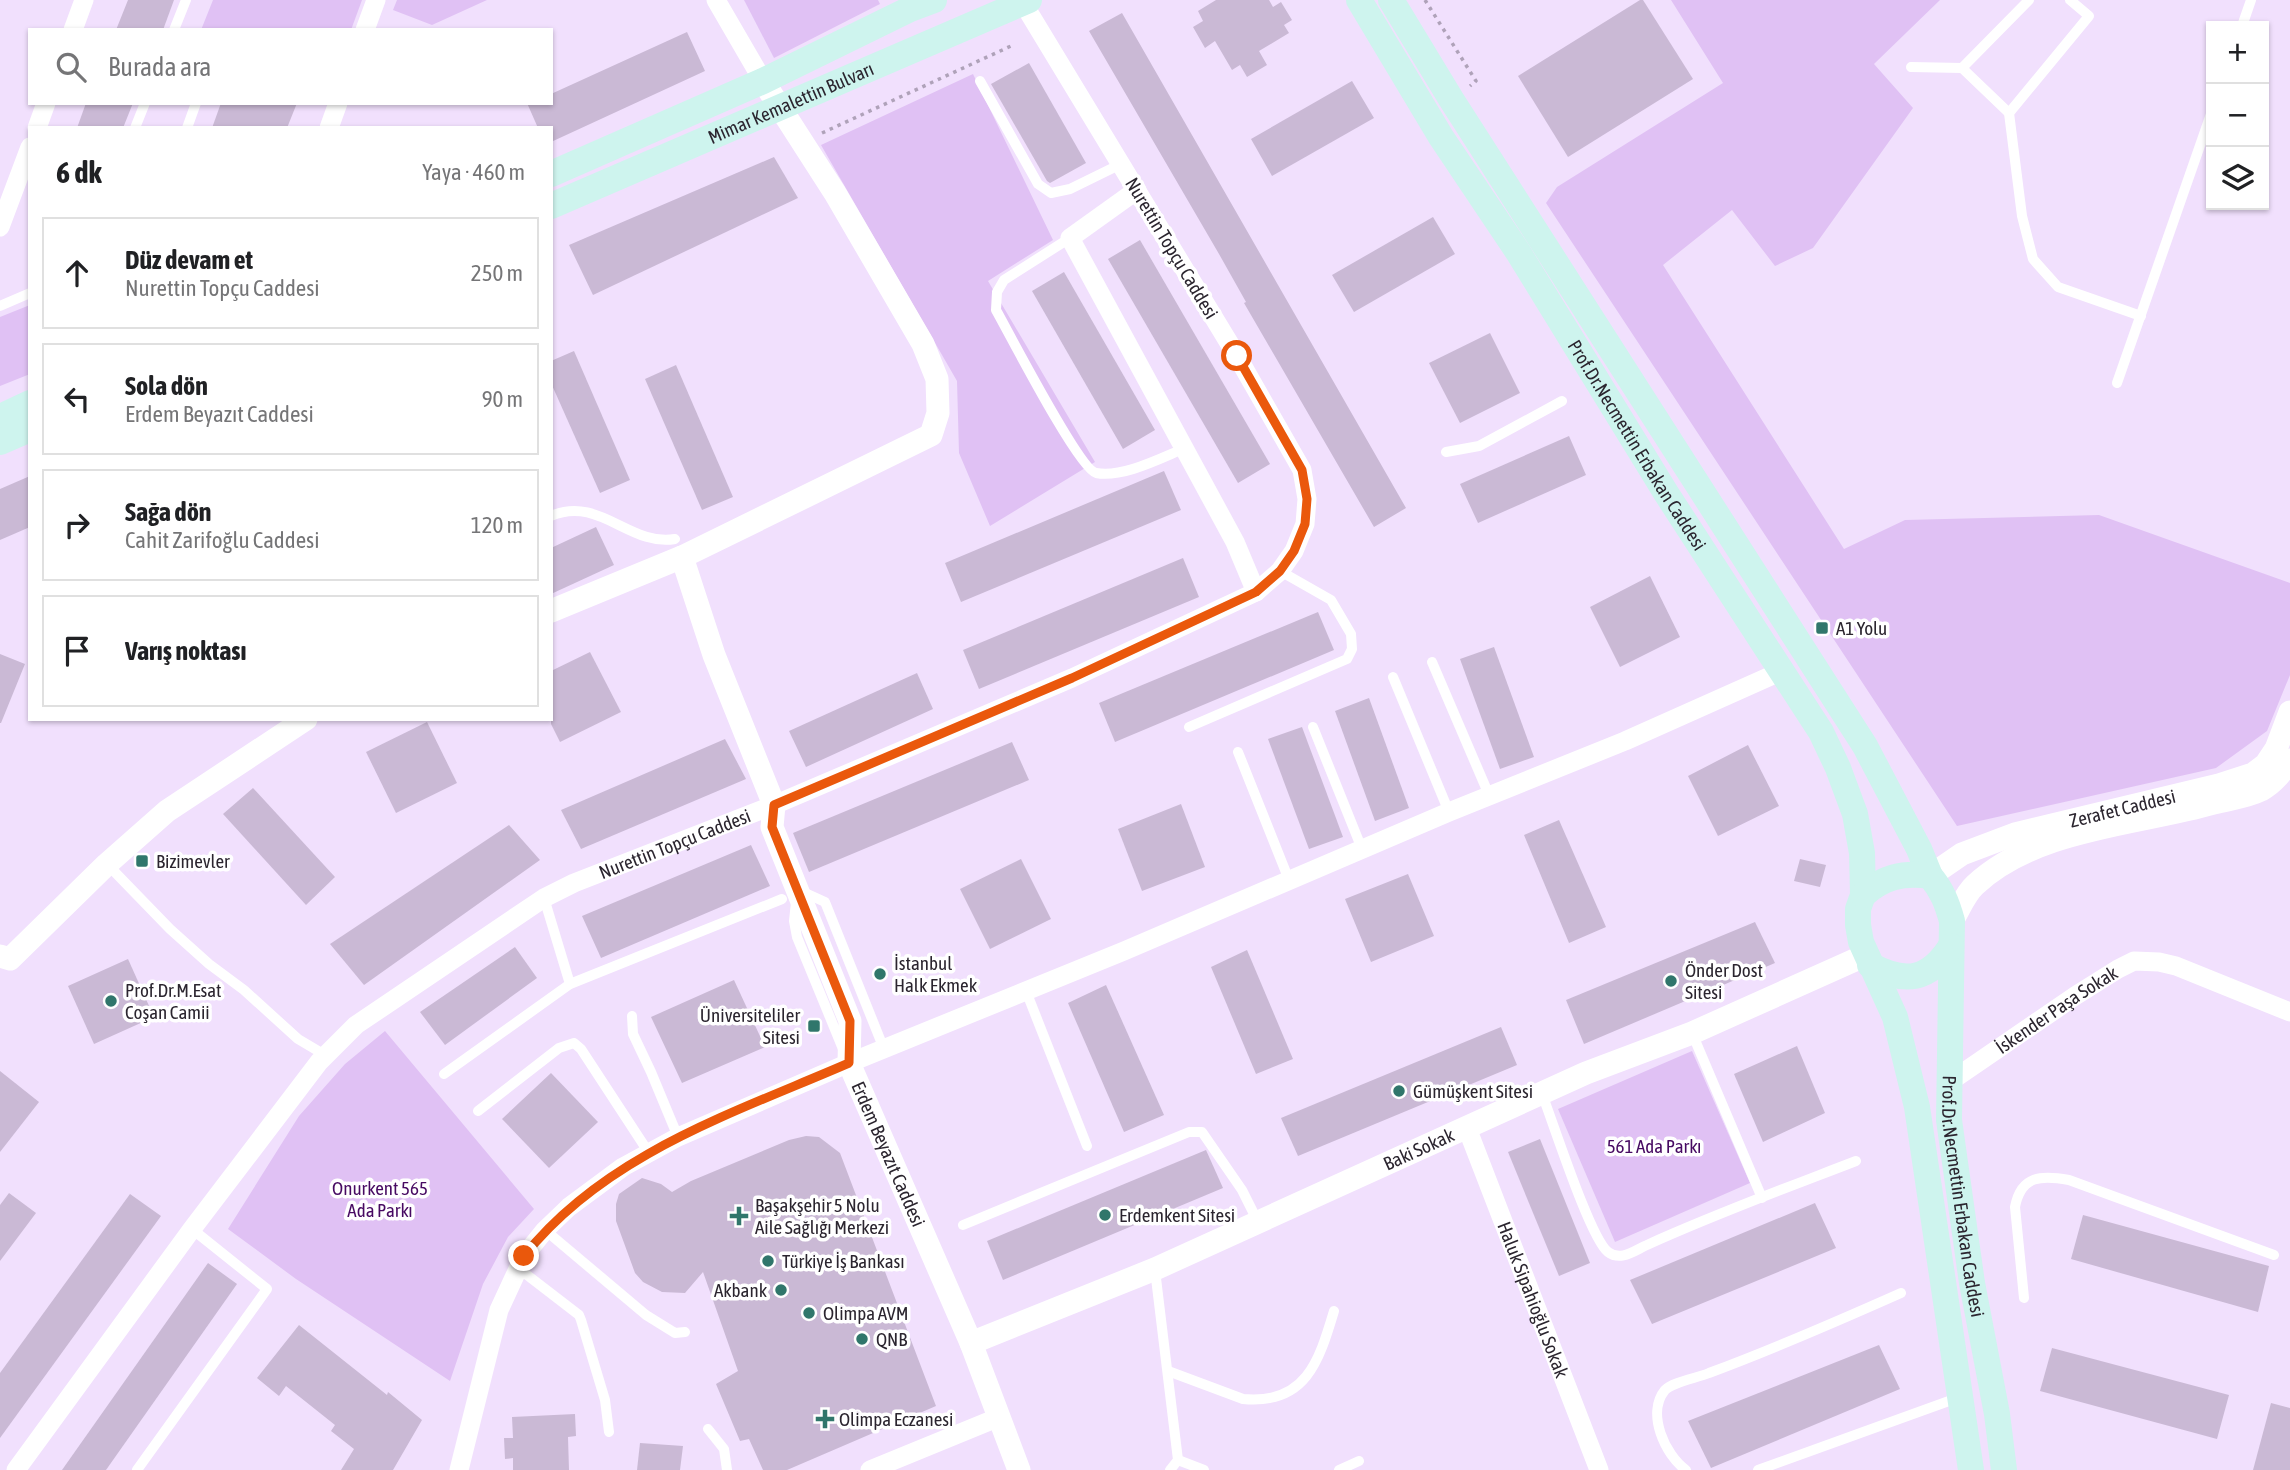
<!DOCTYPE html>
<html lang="tr">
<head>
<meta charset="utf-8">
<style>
	body { margin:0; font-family:"Asap Condensed",sans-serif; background:#f2f2f2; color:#202124 }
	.controls { position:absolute; right:21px; top:21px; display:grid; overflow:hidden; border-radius:0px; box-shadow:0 2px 5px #0004 }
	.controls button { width:63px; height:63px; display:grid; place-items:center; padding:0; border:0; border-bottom:2px solid #e0e0e0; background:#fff; color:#202124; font:35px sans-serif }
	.stop { position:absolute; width:21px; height:21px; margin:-16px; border:5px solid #ea580c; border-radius:50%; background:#fff }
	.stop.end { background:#ea580c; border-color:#fff; box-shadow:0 2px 7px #0008 }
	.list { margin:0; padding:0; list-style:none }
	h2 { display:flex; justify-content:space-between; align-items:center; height:91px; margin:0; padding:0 28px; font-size:30px }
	h2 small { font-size:23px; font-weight:400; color:#757577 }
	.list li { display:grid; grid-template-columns:46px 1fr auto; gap:21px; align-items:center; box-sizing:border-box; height:112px; margin:0 14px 14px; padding:0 14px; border:2px solid #e0e0e0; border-radius:0px }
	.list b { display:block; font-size:26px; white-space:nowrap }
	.list p { margin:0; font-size:23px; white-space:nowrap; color:#757577 }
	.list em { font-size:23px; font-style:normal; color:#757577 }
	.icon { flex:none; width:38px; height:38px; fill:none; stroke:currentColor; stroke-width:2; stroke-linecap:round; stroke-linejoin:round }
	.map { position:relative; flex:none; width:2290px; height:1470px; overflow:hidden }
	.search { position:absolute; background:#fff; box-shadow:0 2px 5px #0004; left:28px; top:28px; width:525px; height:77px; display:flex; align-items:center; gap:18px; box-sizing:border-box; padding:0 24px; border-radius:0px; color:#757577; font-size:26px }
	.panel { position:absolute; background:#fff; box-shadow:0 2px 5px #0004; left:28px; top:126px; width:525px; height:595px; border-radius:0px }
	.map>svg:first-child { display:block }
	.green { fill:#e0c1f4 }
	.building { fill:#cab9d5 }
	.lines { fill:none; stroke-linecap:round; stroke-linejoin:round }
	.path { stroke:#afa2b9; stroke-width:3.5; stroke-dasharray:3.5 5; stroke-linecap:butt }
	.service { stroke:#fff; stroke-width:10 }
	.minor { stroke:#fff; stroke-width:19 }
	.tertiary { stroke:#fff; stroke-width:23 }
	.secondary { stroke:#cef4ee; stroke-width:26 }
	.route { stroke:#ea580c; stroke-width:9 }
	.poi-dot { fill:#30766b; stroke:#fff; stroke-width:2.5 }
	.labels { text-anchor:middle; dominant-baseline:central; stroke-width:7; stroke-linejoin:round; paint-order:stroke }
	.street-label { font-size:19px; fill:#2b252f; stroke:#fff }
	.poi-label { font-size:19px; fill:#2b252f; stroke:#fff; text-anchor:start }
	.park-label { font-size:19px; fill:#470a62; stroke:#fff }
</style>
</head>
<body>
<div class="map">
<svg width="2290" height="1470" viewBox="0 0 2290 1470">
	<rect width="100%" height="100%" fill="#f1e0fd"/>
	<g class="green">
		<path d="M213 0H362L351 30H201Z"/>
		<path d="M397 0H487L432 25 393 10Z"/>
		<path d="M744 0H878L880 4 774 58Z"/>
		<path d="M1671 0H1940L1874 64 1913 108 1813 248 1775 266 1732 210 1663 265 1844 549 1905 520 2099 515 2290 583V675L2267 731 2216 768 1957 826 1546 203 1557 187 1723 83Z"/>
		<path d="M973 74 1053 240 988 281 1095 462 990 526 959 453 957 381 821 145Z"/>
		<path d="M30 305V374L0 386V317Z"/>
		<path d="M385 1031 534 1209 508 1237 483 1284 450 1381 296 1279 228 1229 299 1116 345 1064Z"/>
		<path d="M1692 1051 1750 1183 1615 1242 1558 1109Z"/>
	</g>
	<g class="building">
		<path d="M128 0H174L163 30H116Z"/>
		<path d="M1216 0H1269L1273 7 1281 2 1292 20 1284 25 1289 33 1259 51 1267 65 1247 77 1240 65 1232 70 1215 41 1205 48 1193 27 1203 21 1198 11Z"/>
		<path d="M1640 0H1643L1693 79 1568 157 1518 76Z"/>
		<path d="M1122 13 1406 508 1374 527 1244 303 1246 302 1219 254 1089 31Z"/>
		<path d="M687 32 705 71 551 142V128H538L527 103H551V94Z"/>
		<path d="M1029 63 1086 163 1050 183 1047 181 991 84Z"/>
		<path d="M1352 81 1374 118 1272 176 1251 139Z"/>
		<path d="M86 103H133L123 128H77Z"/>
		<path d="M221 103H297L287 128H212Z"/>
		<path d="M774 157 798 198 593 295 569 245Z"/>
		<path d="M1433 217 1455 254 1354 312 1332 275Z"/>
		<path d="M1140 240 1270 464 1238 483 1108 259Z"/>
		<path d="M1064 272 1155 430 1123 449 1032 291Z"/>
		<path d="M1490 333 1520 393 1460 423 1429 363Z"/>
		<path d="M574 351 630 480 600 493 551 383V361Z"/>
		<path d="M676 365 733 497 702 510 645 379Z"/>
		<path d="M1569 436 1586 475 1478 523 1460 484Z"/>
		<path d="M1164 471 1181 510 961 602 945 563Z"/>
		<path d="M30 476V527L0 540V489Z"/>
		<path d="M596 527 614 565 551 594V548Z"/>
		<path d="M1183 558 1199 597 979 689 963 650Z"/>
		<path d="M1650 576 1680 637 1620 667 1590 607Z"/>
		<path d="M1318 612 1334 650 1115 742 1099 703Z"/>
		<path d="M1494 647 1534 757 1500 769 1460 659Z"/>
		<path d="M590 652 621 712 560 742 551 724V671Z"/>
		<path d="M0 654 25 664 1 723H0Z"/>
		<path d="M917 673 933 709 806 767 789 731Z"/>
		<path d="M1369 698 1409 808 1375 821 1335 711Z"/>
		<path d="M427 722 457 783 396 813 366 752Z"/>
		<path d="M1302 727 1343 837 1309 849 1268 739Z"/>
		<path d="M725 739 746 779 581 849 561 810Z"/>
		<path d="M1012 742 1029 780 809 872 793 833Z"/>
		<path d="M1748 745 1779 806 1718 836 1688 776Z"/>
		<path d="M253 788 335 877 306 905 223 814Z"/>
		<path d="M1181 804 1205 867 1142 891 1118 829Z"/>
		<path d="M1559 820 1606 927 1569 943 1524 835Z"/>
		<path d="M509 825 540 860 364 985 330 944Z"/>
		<path d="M751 845 770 886 601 958 582 916Z"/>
		<path d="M1021 859 1051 919 990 949 960 889Z"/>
		<path d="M1800 859 1826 865 1820 887 1794 881Z"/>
		<path d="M1408 874 1434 936 1371 962 1345 899Z"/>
		<path d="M1755 922 1775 963 1584 1044 1566 1000Z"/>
		<path d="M515 947 537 978 445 1045 420 1012Z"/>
		<path d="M1247 950 1293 1059 1256 1074 1211 967Z"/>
		<path d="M128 959 154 1017 94 1044 68 986Z"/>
		<path d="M734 980 765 1047 682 1083 651 1017Z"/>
		<path d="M1106 985 1164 1115 1124 1132 1068 1003Z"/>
		<path d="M1501 1027 1517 1065 1298 1156 1281 1118Z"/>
		<path d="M1797 1046 1825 1113 1763 1142 1734 1074Z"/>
		<path d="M0 1071 39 1102 0 1152Z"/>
		<path d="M551 1073 598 1122 549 1168 502 1119Z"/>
		<path d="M806 1136 819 1137 840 1153 936 1406 787 1470H763L749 1439 740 1441 716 1384 738 1371 703 1272 685 1293 662 1292 643 1282 635 1273 616 1221V1204L619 1194 642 1178 661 1184 672 1192 691 1181 789 1140Z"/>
		<path d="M1540 1139 1590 1263 1559 1276 1508 1152Z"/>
		<path d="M1206 1150 1223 1188 1003 1280 987 1241Z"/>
		<path d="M9 1193 36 1213 0 1261V1205Z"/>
		<path d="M130 1194 161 1216 0 1438V1373Z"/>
		<path d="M1815 1203 1836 1248 1652 1324 1630 1280Z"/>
		<path d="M2083 1215 2269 1266 2258 1312 2071 1259Z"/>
		<path d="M208 1263 237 1284 106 1470H62Z"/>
		<path d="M299 1325 387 1395 388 1392 422 1420 393 1470H341L354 1449 331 1431 335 1425 286 1386 279 1396 257 1378Z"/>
		<path d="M1879 1345 1900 1389 1711 1468 1688 1421Z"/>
		<path d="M2052 1348 2229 1395 2217 1439 2040 1391Z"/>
		<path d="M2271 1403 2290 1408V1470H2253Z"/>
		<path d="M575 1414 576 1436 568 1437 569 1470H513V1458L505 1459 504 1438H513L512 1417Z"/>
		<path d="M640 1443 683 1446 680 1470H637Z"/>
	</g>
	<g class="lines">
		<g class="path">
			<path d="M1425 0 1476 81 1470 86"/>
			<path d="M822 133 1011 46"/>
		</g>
		<g class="service">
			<path d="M2029 0 1962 68 2009 113 2022 216 2033 259 2058 287 2141 316"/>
			<path d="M2242 26 2251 0"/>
			<path d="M174 30 186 0"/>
			<path d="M1911 67 1962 68"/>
			<path d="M980 81 1038 184 1051 193 1070 189 1121 164"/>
			<path d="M2009 113 2089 16 2070 0"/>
			<path d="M135 128 145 103"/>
			<path d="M187 128 196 103"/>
			<path d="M1070 238 1004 280 997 292 996 310C1009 333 1079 469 1096 473 1122 478 1159 459 1183 449"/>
			<path d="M0 306 30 293"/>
			<path d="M2117 383 2211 114"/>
			<path d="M1446 452 1479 446 1562 401"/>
			<path d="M551 516C599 495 630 547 675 539"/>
			<path d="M1432 662 1489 795"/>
			<path d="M1393 677 1449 812"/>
			<path d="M1189 727 1347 659 1352 649 1351 634 1331 600 1280 571"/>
			<path d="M1313 727 1362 849"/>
			<path d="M1238 752 1289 880"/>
			<path d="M107 864 170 929 209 964 244 990 298 1039 325 1055"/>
			<path d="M803 892 825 902 884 1049"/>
			<path d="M544 898 570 984"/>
			<path d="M796 902 794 921 797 937 843 1049"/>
			<path d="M1026 991 1087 1146"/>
			<path d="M632 1016 633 1034 651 1072 678 1137"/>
			<path d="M1692 1033 1762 1198"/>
			<path d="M444 1074 570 984 782 899"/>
			<path d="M1542 1094C1553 1122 1590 1238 1608 1252 1621 1262 1635 1250 1647 1245 1715 1214 1786 1188 1856 1161"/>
			<path d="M478 1111 559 1048 574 1043 581 1049 649 1153"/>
			<path d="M963 1225 1189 1132H1202L1242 1190 1258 1222"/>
			<path d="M545 1230 646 1315 675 1333 685 1332"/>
			<path d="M518 1268 579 1315 581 1320 605 1400 609 1432"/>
			<path d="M1155 1270 1178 1460 1170 1470"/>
			<path d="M2024 1298 2015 1207C2021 1175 2042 1175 2069 1180L2274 1255"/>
			<path d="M1168 1371 1243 1399C1306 1405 1319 1361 1334 1311"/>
			<path d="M708 1429 724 1449 727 1470"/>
			<path d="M1178 1460 1204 1470"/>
			<path d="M137 1470 267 1289 192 1229"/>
			<path d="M1339 1470 1359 1461"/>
			<path d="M1686 1470C1665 1455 1646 1413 1665 1390 1673 1382 1697 1378 1709 1373 1774 1349 1838 1321 1901 1293"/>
			<path d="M1758 1470 1960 1397"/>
		</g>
		<g class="minor">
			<path d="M716 0 763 81"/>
			<path d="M73 30 84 0"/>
			<path d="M365 30 376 0"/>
			<path d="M37 128 46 103"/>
			<path d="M329 128 338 103"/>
			<path d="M1137 190 1070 238 1235 542 1256 592"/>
			<path d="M0 227 30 147"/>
			<path id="s1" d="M1948 1083 2075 996 2118 969 2134 961 2159 962 2176 966 2290 1012"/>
			<path id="s2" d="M1467 1128 1599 1470"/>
			<path id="s3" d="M16 1470 192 1229 319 1062 356 1025 544 898 574 883 774 805 1072 678 1256 592 1280 571 1294 551 1305 524 1307 499 1302 470 1237 356 1023 3"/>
			<path d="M459 1470 499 1310 524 1256 545 1230 569 1207 623 1167 678 1137 849 1063 1124 951 1449 812 1625 741 1782 671"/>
			<path d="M870 1470 997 1418"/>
		</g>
		<g class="tertiary">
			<path id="s4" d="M682 557 714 655 774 805 772 827 850 1021 849 1063 971 1343 1019 1470"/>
			<path d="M551 611 682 557 931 435 938 413 937 379 923 344 835 193 763 81"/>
			<path id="s5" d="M1930 876 1962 854 2015 834 2219 785 2253 774 2266 764 2276 749 2290 712"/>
			<path d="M1952 921C1959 910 1965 894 1975 885 2036 828 2137 825 2214 803 2229 799 2247 797 2261 790 2274 783 2282 772 2290 760"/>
			<path d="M0 956 10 959 107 864 167 811 306 719"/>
			<path id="s6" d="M971 1343 1155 1269 1586 1073 1692 1033 1866 955"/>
		</g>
		<g class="secondary">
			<path id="s7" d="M1359 0 1441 137 1518 252 1666 493 1821 732 1838 768 1855 814 1862 853 1863 895 1858 909V925L1861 942 1895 1017 1917 1107 1971 1470"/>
			<path d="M1391 0 1451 99 1865 746 1919 849 1930 876"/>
			<path d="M551 174 763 81 910 9 934 0"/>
			<path id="s8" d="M551 206 1029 0"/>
			<path d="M0 417 30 403"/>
			<path d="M0 442 30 429"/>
			<path id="s9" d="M1863 895C1883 877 1903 872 1930 876 1942 890 1947 903 1952 921L1949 1120 1972 1283 1997 1414 2004 1470"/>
			<path d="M1870 965C1905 984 1929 981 1951 946"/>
		</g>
	</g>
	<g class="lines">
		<path class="route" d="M524 1256C605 1154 734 1113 849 1063L850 1021 772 827 774 805 1072 678 1256 592 1280 571 1294 551 1305 524 1307 499 1302 470 1237 356"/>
	</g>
	<g class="poi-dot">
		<rect x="1815" y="621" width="14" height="14" rx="3.5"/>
		<rect x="135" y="854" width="14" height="14" rx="3.5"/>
		<circle cx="880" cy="974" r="7"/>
		<circle cx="1671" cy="981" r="7"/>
		<circle cx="111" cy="1001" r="7"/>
		<rect x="807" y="1019" width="14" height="14" rx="3.5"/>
		<circle cx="1399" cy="1091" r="7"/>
		<circle cx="1105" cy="1215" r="7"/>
		<path d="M735.5 1205.5h7v7h7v7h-7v7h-7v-7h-7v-7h7z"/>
		<circle cx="768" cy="1261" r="7"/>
		<circle cx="781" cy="1290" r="7"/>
		<circle cx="809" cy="1313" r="7"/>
		<circle cx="862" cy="1339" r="7"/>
		<path d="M821.5 1408.5h7v7h7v7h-7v7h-7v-7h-7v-7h7z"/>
	</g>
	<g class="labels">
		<g class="street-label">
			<text stroke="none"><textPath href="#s8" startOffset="261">Mimar Kemalettin Bulvarı</textPath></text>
			<text transform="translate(1172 248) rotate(59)">Nurettin Topçu Caddesi</text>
			<text stroke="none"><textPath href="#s7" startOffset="525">Prof.Dr.Necmettin Erbakan Caddesi</textPath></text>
			<text stroke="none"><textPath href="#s5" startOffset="206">Zerafet Caddesi</textPath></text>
			<text stroke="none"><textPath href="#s3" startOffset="929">Nurettin Topçu Caddesi</textPath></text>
			<text stroke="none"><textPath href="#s1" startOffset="131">İskender Paşa Sokak</textPath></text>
			<text stroke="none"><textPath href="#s6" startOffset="488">Baki Sokak</textPath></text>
			<text stroke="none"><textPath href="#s4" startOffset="637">Erdem Beyazıt Caddesi</textPath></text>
			<text stroke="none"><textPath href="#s9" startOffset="399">Prof.Dr.Necmettin Erbakan Caddesi</textPath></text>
			<text stroke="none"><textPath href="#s2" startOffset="184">Haluk Sipahioğlu Sokak</textPath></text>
		</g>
		<g class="poi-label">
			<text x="1836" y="628">A1 Yolu</text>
			<text x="156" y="861">Bizimevler</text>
			<text x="894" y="963">İstanbul<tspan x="894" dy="22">Halk Ekmek</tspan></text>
			<text x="1685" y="970">Önder Dost<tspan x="1685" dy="22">Sitesi</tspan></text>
			<text x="125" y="990">Prof.Dr.M.Esat<tspan x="125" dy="22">Coşan Camii</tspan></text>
			<text x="800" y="1015" text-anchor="end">Üniversiteliler<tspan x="800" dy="22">Sitesi</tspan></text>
			<text x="1413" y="1091">Gümüşkent Sitesi</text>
			<text x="755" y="1205">Başakşehir 5 Nolu<tspan x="755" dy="22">Aile Sağlığı Merkezi</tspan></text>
			<text x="1119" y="1215">Erdemkent Sitesi</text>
			<text x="782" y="1261">Türkiye İş Bankası</text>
			<text x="767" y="1290" text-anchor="end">Akbank</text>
			<text x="823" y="1313">Olimpa AVM</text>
			<text x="876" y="1339">QNB</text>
			<text x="839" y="1419">Olimpa Eczanesi</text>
		</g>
		<g class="park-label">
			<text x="1654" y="1146">561 Ada Parkı</text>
			<text x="380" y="1188">Onurkent 565<tspan x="380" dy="22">Ada Parkı</tspan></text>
		</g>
	</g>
</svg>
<div class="controls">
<button>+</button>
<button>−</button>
<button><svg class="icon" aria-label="layers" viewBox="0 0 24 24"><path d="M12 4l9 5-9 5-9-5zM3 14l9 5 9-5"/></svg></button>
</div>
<div class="stop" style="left:1237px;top:356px"></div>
<div class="stop end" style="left:524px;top:1256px"></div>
<div class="search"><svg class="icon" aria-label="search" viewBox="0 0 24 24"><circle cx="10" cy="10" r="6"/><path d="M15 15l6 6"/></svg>Burada ara</div>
<section class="panel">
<h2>6 dk<small>Yaya · 460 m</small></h2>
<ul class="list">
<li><svg class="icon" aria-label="ahead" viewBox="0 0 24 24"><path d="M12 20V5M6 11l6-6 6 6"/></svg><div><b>Düz devam et</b><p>Nurettin Topçu Caddesi</p></div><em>250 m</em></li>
<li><svg class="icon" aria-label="left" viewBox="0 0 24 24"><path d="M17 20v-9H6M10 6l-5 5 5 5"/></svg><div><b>Sola dön</b><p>Erdem Beyazıt Caddesi</p></div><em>90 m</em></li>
<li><svg class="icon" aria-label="right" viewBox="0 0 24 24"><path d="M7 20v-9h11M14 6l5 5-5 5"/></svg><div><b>Sağa dön</b><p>Cahit Zarifoğlu Caddesi</p></div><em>120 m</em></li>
<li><svg class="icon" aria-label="arrive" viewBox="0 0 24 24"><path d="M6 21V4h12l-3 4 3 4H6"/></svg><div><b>Varış noktası</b></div></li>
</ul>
</section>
</div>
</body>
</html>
